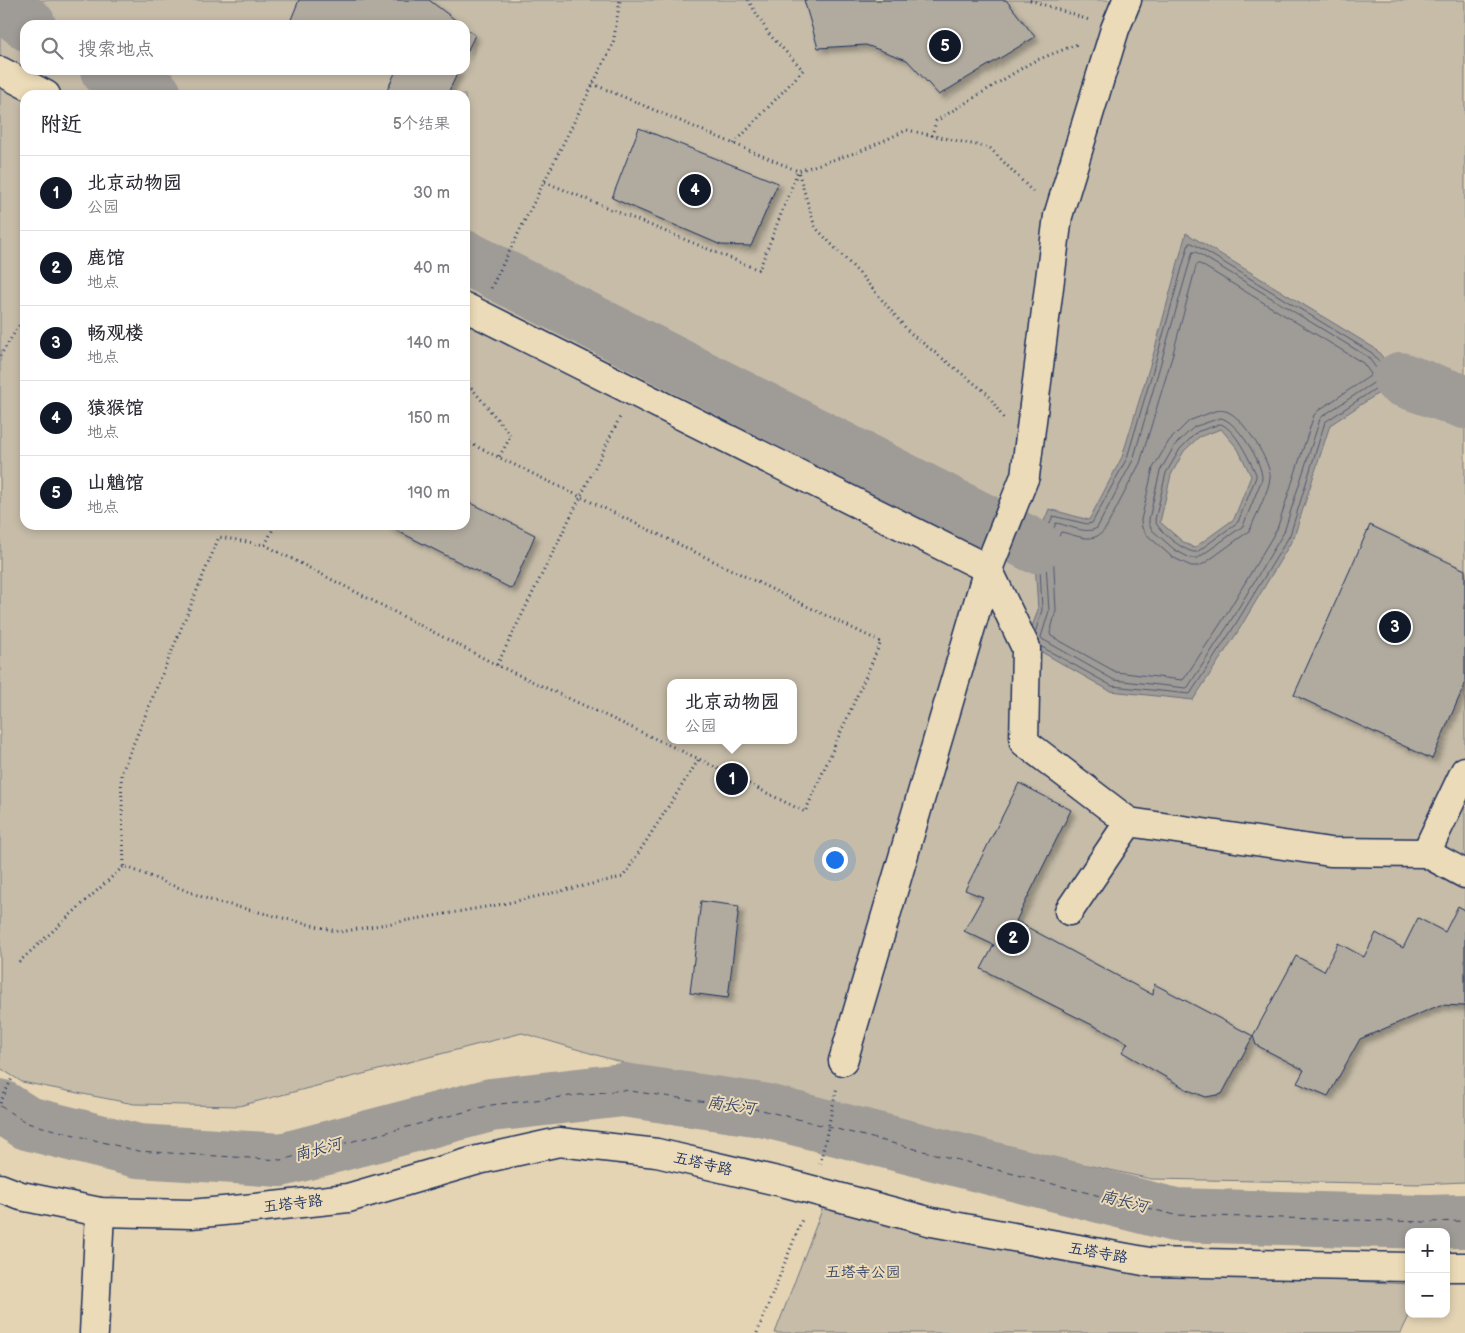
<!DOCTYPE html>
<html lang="zh">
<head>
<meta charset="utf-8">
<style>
	body { margin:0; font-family:"Balsamiq Sans","LXGW WenKai TC",sans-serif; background:#f7f7f7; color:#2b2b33 }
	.controls { position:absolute; right:15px; bottom:15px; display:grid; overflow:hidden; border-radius:10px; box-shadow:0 2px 8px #0003 }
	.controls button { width:45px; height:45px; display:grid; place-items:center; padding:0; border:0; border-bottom:1px solid #e1e1e2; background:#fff; color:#2b2b33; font:25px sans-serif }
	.you { position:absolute; left:834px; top:859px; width:18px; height:18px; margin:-12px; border:4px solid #fff; border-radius:50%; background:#1a73e8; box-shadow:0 0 0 8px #1a73e833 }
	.badge { display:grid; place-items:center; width:32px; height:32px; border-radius:50%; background:#111827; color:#fff; font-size:16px; font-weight:700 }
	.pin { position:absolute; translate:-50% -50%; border:2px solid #fff; box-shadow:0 1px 5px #0006 }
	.popup { position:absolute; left:667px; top:679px; width:130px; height:65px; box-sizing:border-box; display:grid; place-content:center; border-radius:10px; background:#fff; filter:drop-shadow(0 1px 4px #0005); font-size:16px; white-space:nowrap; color:#7c7c81 }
	.popup b { font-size:19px; color:#2b2b33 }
	.popup::after { content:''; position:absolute; left:50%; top:100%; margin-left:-10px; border:10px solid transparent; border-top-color:#fff }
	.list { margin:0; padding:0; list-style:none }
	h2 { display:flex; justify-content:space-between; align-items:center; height:65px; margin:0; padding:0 20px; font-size:21px }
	h2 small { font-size:16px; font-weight:400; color:#7c7c81 }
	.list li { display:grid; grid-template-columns:32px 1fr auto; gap:15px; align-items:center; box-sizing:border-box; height:75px; padding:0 20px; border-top:1px solid #e1e1e2 }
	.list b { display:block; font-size:19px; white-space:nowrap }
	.list p { margin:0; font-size:16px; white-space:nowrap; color:#7c7c81 }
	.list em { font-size:16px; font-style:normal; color:#7c7c81 }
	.icon { flex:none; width:28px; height:28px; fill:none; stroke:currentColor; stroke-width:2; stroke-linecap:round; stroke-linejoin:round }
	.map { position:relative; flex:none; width:1465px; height:1333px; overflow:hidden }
	.search { position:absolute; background:#fff; box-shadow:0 2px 8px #0003; left:20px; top:20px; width:450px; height:55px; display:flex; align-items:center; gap:12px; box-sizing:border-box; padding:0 18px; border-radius:15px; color:#7c7c81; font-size:19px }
	.panel { position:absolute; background:#fff; box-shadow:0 2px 8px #0003; left:20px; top:90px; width:450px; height:440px; border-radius:15px }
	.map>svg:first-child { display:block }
	.green { fill:#c6bca8; stroke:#707683; fill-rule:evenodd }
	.water { fill:#9f9b96; stroke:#6a7080; fill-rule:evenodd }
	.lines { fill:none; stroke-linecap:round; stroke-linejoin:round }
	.shore { stroke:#505a74; stroke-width:1 }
	.river { stroke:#9f9b96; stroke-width:54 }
	.ferry { stroke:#354569; stroke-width:1; stroke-dasharray:6 5; stroke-linecap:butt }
	.building { fill:#b1ab9f; stroke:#1b2f5e; filter:url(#shadow) }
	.minor-casing { stroke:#1b2f5e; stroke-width:31 }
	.path { stroke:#1b2f5e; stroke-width:3; stroke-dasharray:1 4; stroke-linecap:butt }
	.minor { stroke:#ecdbb8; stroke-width:28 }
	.labels { text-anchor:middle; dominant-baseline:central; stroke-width:4; stroke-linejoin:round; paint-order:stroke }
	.street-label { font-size:15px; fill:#1b2f5e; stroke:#ecdbb8 }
	.park-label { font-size:15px; fill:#354469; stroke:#ecdbb8 }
	.water-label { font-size:16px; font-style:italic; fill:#354569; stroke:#ecdbb8 }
</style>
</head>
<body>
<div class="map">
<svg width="1465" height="1333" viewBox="0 0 1465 1333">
	<defs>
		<filter id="shadow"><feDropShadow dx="4.5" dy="4.5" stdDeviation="2.5" flood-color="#0004"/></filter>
	</defs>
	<rect width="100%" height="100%" fill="#e4d4b4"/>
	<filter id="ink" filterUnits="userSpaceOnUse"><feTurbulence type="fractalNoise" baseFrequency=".02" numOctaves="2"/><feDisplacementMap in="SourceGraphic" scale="10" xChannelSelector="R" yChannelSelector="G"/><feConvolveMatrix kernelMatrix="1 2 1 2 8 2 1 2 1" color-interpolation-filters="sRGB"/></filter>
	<g filter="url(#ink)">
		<g class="green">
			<path d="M0 0H1465V1182L1420 1184 1151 1179 627 1064 522 1033 239 1106 134 1104 22 1082 0 1068ZM25 25H465V70H25ZM25 95H465V525H25ZM671 683H793V740H671Z"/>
			<path d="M825 1202 1138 1270 1409 1284 1410 1314 1401 1333H775Z"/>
		</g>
		<path class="water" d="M1186 233 1376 349 1400 379 1330 425 1294 537 1237 633 1193 700 1110 691 1026 643 1038 610 1034 546 1049 509 1089 520 1122 457 1154 352ZM1221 429 1238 449 1251 476 1234 519 1194 548 1182 541 1160 522 1171 475 1184 451 1199 437Z"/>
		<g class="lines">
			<g class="shore">
				<path d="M1193 252H1196L1368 357 1382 376 1381 378 1324 415 1320 419 1284 532 1227 627 1188 687 1186 688 1114 680 1042 639 1041 637 1049 611 1045 548 1056 523C1069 525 1085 535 1097 528L1133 460Z"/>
				<path d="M1197 264H1200L1363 363 1371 374 1370 376 1319 410 1314 415 1277 529 1221 623 1184 679 1182 680 1116 672 1051 636 1050 633 1056 611 1053 549 1061 532C1078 535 1093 546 1106 528L1140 463 1172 357Z"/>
				<path d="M1215 411C1220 410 1225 410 1230 413 1244 420 1272 463 1270 478 1269 490 1257 513 1252 525L1249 531 1205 563 1199 566H1191L1172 557 1146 534 1142 528 1141 520 1153 468 1169 441 1189 421Z"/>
				<path d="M1221 418C1237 421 1263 463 1262 479L1243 526 1198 558H1190L1175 550 1152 530 1149 524V519L1160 471 1175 445 1194 427Z"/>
				<path d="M1221 424C1236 430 1249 459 1256 474V477L1238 522 1197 552C1187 554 1157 531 1155 520L1166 473 1180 449 1197 432Z"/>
				<path d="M1035 633 1042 610 1039 547 1053 516 1087 524 1092 523 1127 458 1158 353 1189 243H1192L1372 353 1391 376 1390 379 1325 422 1290 535 1232 630 1190 694 1112 686 1040 646"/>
			</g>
			<g class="river">
				<path d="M0 1 29 25"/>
				<path d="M107 70 155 95"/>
				<path d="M465 257 1034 546"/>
				<path d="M1400 379 1465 402"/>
				<path d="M0 1106 27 1123 138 1151 281 1160 491 1105 623 1090 762 1110 1175 1215 1426 1222 1465 1221"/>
			</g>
			<path class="ferry" d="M0 1106 27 1123 138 1151 281 1160 491 1105 623 1090 762 1110 1175 1215 1426 1222 1465 1221"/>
		</g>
		<g class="building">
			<path d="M299 0H429L462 25H298L290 22Z"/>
			<path d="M804 0H1006L1035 37 939 95 907 60 866 45 818 48Z"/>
			<path d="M465 28 475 35 465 56Z"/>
			<path d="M394 70H459L447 95H385L395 73Z"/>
			<path d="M639 128 778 183 751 246 721 245 612 198Z"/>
			<path d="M465 500 535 535 512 589 386 525H465Z"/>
			<path d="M1370 525 1465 570V684L1432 759 1294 695Z"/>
			<path d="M1019 783 1071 810 1016 921 1153 995 1154 984 1253 1036 1222 1094 1206 1097 1188 1090 1122 1052 1128 1043 981 969 994 945 964 931 983 897 965 890Z"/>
			<path d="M701 901 739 906 728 998 690 993Z"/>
			<path d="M1458 906 1465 910V1006L1440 1005 1360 1039 1328 1096 1297 1083 1304 1070 1256 1045 1253 1036 1296 956 1324 971 1338 943 1364 957 1376 933 1403 948 1418 918 1445 932Z"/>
		</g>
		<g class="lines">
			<defs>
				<g id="minor">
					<path d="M0 71 46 95"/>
					<path d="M465 307 988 569 1026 648 1024 742 1129 822"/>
					<path d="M1426 853 1465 771"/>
					<path d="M1069 911 1129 822 1330 852 1426 853 1465 874"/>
					<path d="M843 1061 988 569 1025 476 1058 216 1115 29 1127 0"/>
					<path d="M0 1188 21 1196 100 1212 191 1214 255 1208 348 1198 478 1160 559 1142 657 1153 786 1183 932 1222 1149 1262 1409 1267"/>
					<path d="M1446 1267H1465"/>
					<path d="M94 1333 100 1212"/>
				</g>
			</defs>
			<use href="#minor" class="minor-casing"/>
			<g class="path">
				<path d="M1030 0 1089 20"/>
				<path d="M932 136 936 121 1032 62 1080 43"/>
				<path d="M734 144 803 70 769 34 748 0"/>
				<path d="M545 182 759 270 798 171 593 84"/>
				<path d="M491 288 613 44 620 0"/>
				<path d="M0 356 25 316"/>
				<path d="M465 380 511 436 499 457"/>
				<path d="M1003 418 988 394 910 333 860 274 815 227 798 171 861 151 907 130 990 148 1034 193"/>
				<path d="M265 545 275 525"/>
				<path d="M497 665 620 417"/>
				<path d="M124 866 121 774 219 537 265 545 497 665 699 759 805 812 881 642 465 441"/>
				<path d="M19 962 124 866 210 900 340 932 503 904 623 877 699 759"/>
				<path d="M0 1103 13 1076"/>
				<path d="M820 1164 837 1087"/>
				<path d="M757 1333 803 1217"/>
			</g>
			<use href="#minor" class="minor"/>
		</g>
	</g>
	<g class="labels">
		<g class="street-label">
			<text transform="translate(703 1164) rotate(13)">五塔寺路</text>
			<text transform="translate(293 1204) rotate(-7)">五塔寺路</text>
			<text transform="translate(1098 1253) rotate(10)">五塔寺路</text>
		</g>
		<g class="park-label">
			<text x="863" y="1272">五塔寺公园</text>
		</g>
		<g class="water-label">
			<text transform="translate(731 1106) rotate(8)">南长河</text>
			<text transform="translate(318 1150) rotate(-15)">南长河</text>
			<text transform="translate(1124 1202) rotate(14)">南长河</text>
		</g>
	</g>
</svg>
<div class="controls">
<button>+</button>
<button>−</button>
</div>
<div class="you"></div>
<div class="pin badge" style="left:732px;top:779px">1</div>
<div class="popup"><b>北京动物园</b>公园</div>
<div class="pin badge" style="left:1013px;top:938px">2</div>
<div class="pin badge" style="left:1395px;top:627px">3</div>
<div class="pin badge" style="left:695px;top:190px">4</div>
<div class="pin badge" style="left:945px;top:46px">5</div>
<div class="search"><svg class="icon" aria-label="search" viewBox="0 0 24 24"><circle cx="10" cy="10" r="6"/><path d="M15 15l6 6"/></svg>搜索地点</div>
<section class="panel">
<h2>附近<small>5个结果</small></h2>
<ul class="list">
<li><span class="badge">1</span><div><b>北京动物园</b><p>公园</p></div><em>30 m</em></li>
<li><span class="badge">2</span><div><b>鹿馆</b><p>地点</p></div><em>40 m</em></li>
<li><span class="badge">3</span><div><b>畅观楼</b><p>地点</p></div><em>140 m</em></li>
<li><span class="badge">4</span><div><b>猿猴馆</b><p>地点</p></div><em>150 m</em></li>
<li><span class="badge">5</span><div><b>山魈馆</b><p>地点</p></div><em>190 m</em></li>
</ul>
</section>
</div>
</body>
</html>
